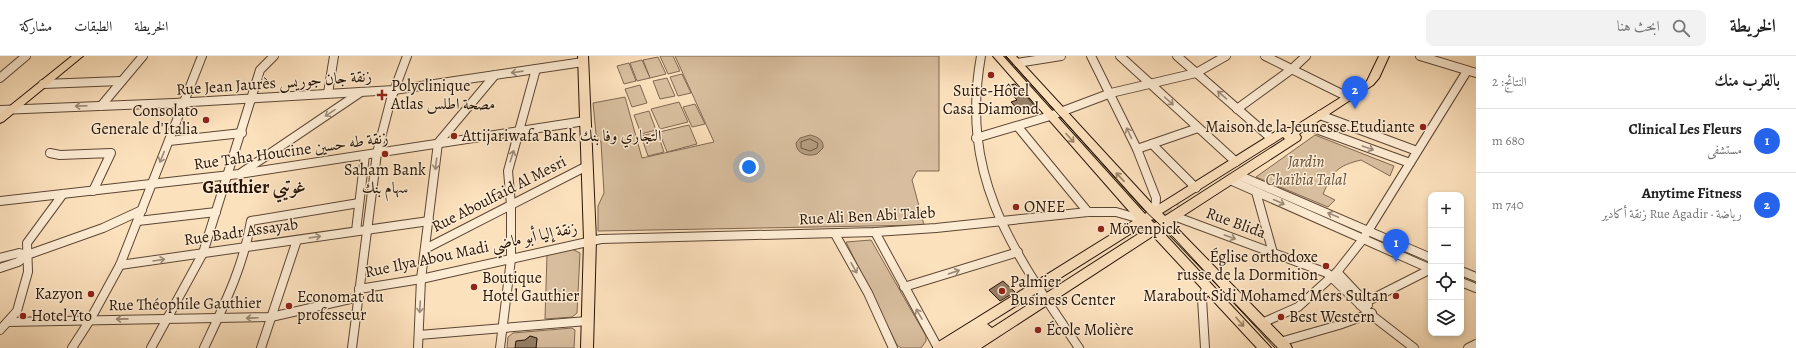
<!DOCTYPE html>
<html lang="ar">
<head>
<meta charset="utf-8">
<style>
	body { margin:0; font-family:Alegreya,Amiri,serif; background:#f2f2f2; color:#222; direction:rtl }
	.controls { position:absolute; right:12px; bottom:12px; display:grid; overflow:hidden; border-radius:8px; box-shadow:0 2px 6px #0003 }
	.controls button { width:36px; height:36px; display:grid; place-items:center; padding:0; border:0; border-bottom:1px solid #e0e0e0; background:#fff; color:#222; font:20px sans-serif }
	.you { position:absolute; left:749px; top:111px; width:14px; height:14px; margin:-10px; border:3px solid #fff; border-radius:50%; background:#1a73e8; box-shadow:0 0 0 6px #1a73e833 }
	.badge { display:grid; place-items:center; width:26px; height:26px; border-radius:50%; background:#2563eb; color:#fff; font-size:13px; font-weight:700 }
	.pin { position:absolute; translate:-50% -33px; filter:drop-shadow(0 1px 2px #0008) }
	.pin::after { content:''; position:absolute; top:21px; width:14px; height:12px; background:inherit; clip-path:polygon(0 0,100% 0,50% 100%) }
	.list { margin:0; padding:0; list-style:none }
	h2 { display:flex; justify-content:space-between; align-items:center; height:52px; margin:0; padding:0 16px; font-size:17px }
	h2 small { font-size:13px; font-weight:400; color:#767676 }
	.list li { display:grid; grid-template-columns:26px 1fr auto; gap:12px; align-items:center; box-sizing:border-box; height:64px; padding:0 16px; border-top:1px solid #e0e0e0 }
	.list b { display:block; font-size:15px; white-space:nowrap }
	.list p { margin:0; font-size:13px; white-space:nowrap; color:#767676 }
	.list em { font-size:13px; font-style:normal; color:#767676 }
	.icon { flex:none; width:22px; height:22px; fill:none; stroke:currentColor; stroke-width:2; stroke-linecap:round; stroke-linejoin:round }
	.map { position:relative; flex:none; width:1476px; height:292px; overflow:hidden; direction:ltr }
	header { display:flex; align-items:center; gap:24px; box-sizing:border-box; height:56px; padding:0 20px; background:#fff; border-bottom:1px solid #e0e0e0 }
	header strong { font-size:19px }
	nav { display:flex; gap:22px; margin-inline-start:auto; font-size:14px }
	.search { width:280px; height:36px; background:#f2f2f2; display:flex; align-items:center; gap:10px; box-sizing:border-box; padding:0 14px; border-radius:8px; color:#767676; font-size:15px }
	main { display:flex }
	aside { flex:1; background:#fff }
	.map>svg:first-child { display:block }
	.green { fill:#d8be9e; stroke:#806852 }
	.water { fill:#b49b7e; stroke:#7c654e }
	.lines { fill:none; stroke-linecap:round; stroke-linejoin:round }
	.shore { stroke:#6e5742; stroke-width:1 }
	.building { fill:#967e65; stroke:#271305 }
	.major-tunnel { stroke:#dcc2a1; stroke-width:11; stroke-dasharray:11 5.5; stroke-linecap:butt }
	.minor-casing { stroke:#5c4633; stroke-width:10 }
	.major-casing { stroke:#271305; stroke-width:2 }
	.minor { stroke:#fdecd4; stroke-width:8 }
	.major { fill:#fce1bd; fill-rule:evenodd }
	.tram { stroke:#271305; stroke-width:1 }
	.oneway { stroke:#9d8a77 }
	.oneway2 { stroke:#9c846a }
	.poi-dot { fill:#8f2418; stroke:#fdecd4; stroke-width:1.5 }
	.labels { text-anchor:middle; dominant-baseline:central; stroke-width:3; stroke-linejoin:round; paint-order:stroke }
	.street-label { font-size:16px; fill:#271305; stroke:#fdecd4 }
	.poi-label { font-size:16px; fill:#271305; stroke:#fdecd4; text-anchor:start }
	.park-label { font-size:16px; font-style:italic; fill:#654f3b; stroke:#fdecd4 }
	.quarter-label { font-size:18px; font-weight:bold; fill:#271305; stroke:#fdecd4 }
</style>
</head>
<body>
<header>
<strong>الخريطة</strong>
<div class="search"><svg class="icon" aria-label="search" viewBox="0 0 24 24"><circle cx="10" cy="10" r="6"/><path d="M15 15l6 6"/></svg>ابحث هنا</div>
<nav><a>الخريطة</a><a>الطبقات</a><a>مشاركة</a></nav>
</header>
<main>
<aside>
<h2>بالقرب منك<small>النتائج: 2</small></h2>
<ul class="list">
<li><span class="badge">1</span><div><b>Clinical Les Fleurs</b><p>مستشفى</p></div><em>680 m</em></li>
<li><span class="badge">2</span><div><b>Anytime Fitness</b><p>رياضة · Rue Agadir زنقة أكادير</p></div><em>740 m</em></li>
</ul>
</aside>
<div class="map">
<svg width="1476" height="292" viewBox="0 0 1476 292">
	<rect width="100%" height="100%" fill="#fce1bd"/>
	<filter id="stains"><feTurbulence type="fractalNoise" baseFrequency=".005" numOctaves="4"/><feColorMatrix values="0 0 0 0 .2 0 0 0 0 .09 0 0 0 0 .02 0 0 0 .5 -.17"/></filter>
	<radialGradient id="worn" r=".72"><stop offset=".6" stop-color="#630" stop-opacity="0"/><stop offset="1" stop-color="#630" stop-opacity=".3"/></radialGradient>
	<g class="green">
		<path d="M660 0H673L680 15 668 18Z"/>
		<path d="M675 0H939V115H917L912 124 924 169 598 175V150L604 137 601 86 596 78 593 47 625 41 642 102 714 86Z"/>
		<path d="M658 1 666 18 650 22 643 4Z"/>
		<path d="M642 4 650 22 637 25 630 7Z"/>
		<path d="M629 7 636 25 624 28 617 10Z"/>
		<path d="M682 18 691 37 678 40 670 21Z"/>
		<path d="M667 22 675 40 660 43 653 25Z"/>
		<path d="M640 29 647 47 632 51 625 33Z"/>
		<path d="M679 46 688 66 660 73 651 53Z"/>
		<path d="M695 48 705 68 692 71 683 51Z"/>
		<path d="M649 55 656 74 641 78 634 59Z"/>
		<path d="M689 69 697 88 667 96 659 76Z"/>
		<path d="M657 76 664 96 648 100 641 80Z"/>
		<path d="M1315 79 1394 110 1390 120 1361 104C1337 110 1333 115 1323 138L1335 144 1328 151 1256 121Z"/>
		<path d="M871 184 926 280V285L921 292H901L897 289 846 186Z"/>
		<path d="M572 193 580 197 577 257 572 261 545 263 547 198Z"/>
		<path d="M572 272 575 274 574 292H536L537 283 531 280 515 292H507L508 281 513 277Z"/>
	</g>
	<path class="water" d="M810 79C818 81 824 84 823 92L817 98C808 101 796 98 796 87L800 82Z"/>
	<g class="lines">
		<path class="shore" d="M810 83 818 87 817 92 810 95 801 92V86Z"/>
	</g>
	<g class="building">
		<path d="M1015 28 1036 51 1021 57 1011 46 1017 44 1005 30Z"/>
		<path d="M1003 225 1015 236 1000 245 989 234Z"/>
		<path d="M530 280 537 282 536 292H515L516 285 525 284Z"/>
	</g>
	<g class="lines">
		<g class="major-tunnel">
			<path d="M1135 177 1180 150"/>
			<path d="M1031 243 1052 230"/>
		</g>
		<defs>
			<g id="minor">
				<path d="M981 0C959 123 1014 196 1079 292"/>
				<path d="M1091 0 1137 93 1156 142 1155 157"/>
				<path d="M1120 0 1236 106"/>
				<path d="M1177 0 1272 83"/>
				<path d="M1265 0 1348 41"/>
				<path d="M1420 0 1476 17"/>
				<path d="M1017 7 1061 0"/>
				<path d="M0 22 26 0"/>
				<path d="M43 28 121 25"/>
				<path d="M328 37 334 0"/>
				<path d="M101 50 143 0"/>
				<path d="M1237 53 1292 13 1306 0"/>
				<path d="M0 54 174 47 394 34 583 6"/>
				<path d="M1320 59 1417 95"/>
				<path d="M1305 69 1410 107"/>
				<path d="M1018 71 1088 156"/>
				<path d="M976 82 1050 60 1111 37 1196 17 1226 0"/>
				<path d="M169 85 242 77"/>
				<path d="M1152 88 1196 132"/>
				<path d="M1137 93 1198 72"/>
				<path d="M50 97 60 99 111 97 93 135"/>
				<path d="M241 117 361 36"/>
				<path d="M1238 119 1431 202"/>
				<path d="M1230 124 1431 213"/>
				<path d="M1256 136 1273 197"/>
				<path d="M0 145 239 118 585 65"/>
				<path d="M1174 160 1327 217 1370 258 1414 292"/>
				<path d="M138 165 216 156"/>
				<path d="M356 175 365 99"/>
				<path d="M875 176 938 292"/>
				<path d="M835 178 868 237 893 292"/>
				<path d="M425 193 587 110"/>
				<path d="M0 202 19 197 27 199"/>
				<path d="M120 209 429 165"/>
				<path d="M0 212 18 206 27 199 103 172 142 154"/>
				<path d="M1461 215 1476 221"/>
				<path d="M1337 216 1368 249"/>
				<path d="M1461 226 1476 232"/>
				<path d="M904 231 1018 196"/>
				<path d="M359 233 421 223 601 183 875 176 936 172 1088 156H1116L1144 164"/>
				<path d="M1360 249 1431 213"/>
				<path d="M8 266 271 261 359 241"/>
				<path d="M1262 267 1298 251 1337 216 1363 183 1467 15"/>
				<path d="M0 274 17 255 28 216 27 187 63 138"/>
				<path d="M419 279 587 265"/>
				<path d="M1280 286 1339 269 1372 257"/>
				<path d="M72 292 90 264 120 209 202 0"/>
				<path d="M151 292 203 197 260 14 274 0"/>
				<path d="M204 292C224 249 243 212 251 165L359 147"/>
				<path d="M261 292 297 184"/>
				<path d="M352 292 377 97 391 43 407 0"/>
				<path d="M418 292 421 223 438 87 495 19"/>
				<path d="M500 292 511 203V149L508 115 536 13"/>
				<path d="M1205 292 1202 243 1207 230"/>
				<path d="M1468 292 1476 288"/>
			</g>
			<g id="major">
				<path d="M72 0H83L4 65 0 67V58Z"/>
				<path d="M578 0H588L596 184 593 292H581L584 184Z"/>
				<path d="M993 0H1003L1145 158 1147 156 1006 0H1016L1155 151 1281 72H1292L1367 25 1379 0H1389L1379 22 1373 29 1299 78 1301 81 1300 84 1172 167 1290 288 1292 292H1278L1164 173 1161 174 1271 292H1257L1153 180 981 292H933L935 288 1136 163ZM1283 81 1285 83 1165 160 1162 157ZM1154 163 1157 166 1154 167 1151 164ZM1143 170 1146 173 992 272 987 268Z"/>
			</g>
		</defs>
		<use href="#minor" class="minor-casing"/>
		<use href="#major" class="major-casing"/>
		<use href="#minor" class="minor"/>
		<use href="#major" class="major"/>
		<path class="tram" d="M1006 0 1142 152 1174 182 1275 292"/>
	</g>
	<defs><path id="oneway-shaft" d="M-6 0H5M1.5-3L5.5 0L1.5 3" fill="none" stroke-width="1.6" stroke-linecap="round" stroke-linejoin="round"/></defs>
	<g class="oneway">
		<use href="#oneway-shaft" transform="translate(517 16) rotate(172)"/>
		<use href="#oneway-shaft" transform="translate(1222 39) rotate(-139)"/>
		<use href="#oneway-shaft" transform="translate(1169 45) rotate(42)"/>
		<use href="#oneway-shaft" transform="translate(81 50) rotate(178)"/>
		<use href="#oneway-shaft" transform="translate(330 57) rotate(146)"/>
		<use href="#oneway-shaft" transform="translate(1129 77) rotate(-115)"/>
		<use href="#oneway-shaft" transform="translate(1368 92) rotate(20)"/>
		<use href="#oneway-shaft" transform="translate(512 100) rotate(-72)"/>
		<use href="#oneway-shaft" transform="translate(162 101) rotate(112)"/>
		<use href="#oneway-shaft" transform="translate(436 108) rotate(97)"/>
		<use href="#oneway-shaft" transform="translate(1279 146) rotate(24)"/>
		<use href="#oneway-shaft" transform="translate(1333 159) rotate(-157)"/>
		<use href="#oneway-shaft" transform="translate(315 181) rotate(-9)"/>
		<use href="#oneway-shaft" transform="translate(1230 181) rotate(20)"/>
		<use href="#oneway-shaft" transform="translate(159 204) rotate(-9)"/>
		<use href="#oneway-shaft" transform="translate(854 212) rotate(61)"/>
		<use href="#oneway-shaft" transform="translate(954 216) rotate(-19)"/>
		<use href="#oneway-shaft" transform="translate(420 251) rotate(93)"/>
		<use href="#oneway-shaft" transform="translate(919 258) rotate(-120)"/>
		<use href="#oneway-shaft" transform="translate(252 262) rotate(178)"/>
		<use href="#oneway-shaft" transform="translate(122 263) rotate(179)"/>
	</g>
	<g class="oneway2">
		<use href="#oneway-shaft" transform="translate(1070 82) rotate(48)"/>
		<use href="#oneway-shaft" transform="translate(1120 121) rotate(-133)"/>
		<use href="#oneway-shaft" transform="translate(1240 266) rotate(49)"/>
	</g>
	<g class="poi-dot">
		<circle cx="991" cy="19" r="4"/>
		<path d="M380 33h4v4h4v4h-4v4h-4v-4h-4v-4h4z"/>
		<circle cx="206" cy="64" r="4"/>
		<circle cx="1423" cy="71" r="4"/>
		<circle cx="454" cy="80" r="4"/>
		<circle cx="385" cy="98" r="4"/>
		<circle cx="1016" cy="151" r="4"/>
		<circle cx="1101" cy="173" r="4"/>
		<circle cx="1326" cy="210" r="4"/>
		<circle cx="474" cy="231" r="4"/>
		<circle cx="1002" cy="235" r="4"/>
		<circle cx="91" cy="238" r="4"/>
		<circle cx="1396" cy="240" r="4"/>
		<circle cx="289" cy="250" r="4"/>
		<circle cx="23" cy="260" r="4"/>
		<circle cx="1281" cy="261" r="4"/>
		<circle cx="1038" cy="274" r="4"/>
	</g>
	<g class="labels">
		<g class="street-label">
			<text transform="translate(274 27) rotate(-4)">Rue Jean Jaurès زنقة جان جوريس</text>
			<text transform="translate(291 95) rotate(-8)">Rue Taha Houcine زنقة طه حسين</text>
			<text transform="translate(499 138) rotate(-27)">Rue Aboulfaid Al Mesri</text>
			<text transform="translate(867 160) rotate(-3)">Rue Ali Ben Abi Taleb</text>
			<text transform="translate(1236 167) rotate(20)">Rue Blida</text>
			<text transform="translate(241 176) rotate(-8)">Rue Badr Assayab</text>
			<text transform="translate(471 194) rotate(-12)">Rue Ilya Abou Madi زنقة إليا أبو ماضي</text>
			<text transform="translate(185 248) rotate(-1)">Rue Théophile Gauthier</text>
		</g>
		<g class="poi-label">
			<text x="391" y="30">Polyclinique<tspan x="391" dy="18">Atlas مصحة اطلس</tspan></text>
			<text x="991" y="35" text-anchor="middle">Suite-Hôtel<tspan x="991" dy="18">Casa Diamond</tspan></text>
			<text x="198" y="55" text-anchor="end">Consolato<tspan x="198" dy="18">Generale d'Italia</tspan></text>
			<text x="1415" y="71" text-anchor="end">Maison de la Jeunesse Etudiante</text>
			<text x="462" y="80">Attijariwafa Bank التجاري وفا بنك</text>
			<text x="385" y="114" text-anchor="middle">Saham Bank<tspan x="385" dy="18">سهام بنك</tspan></text>
			<text x="1024" y="151">ONEE</text>
			<text x="1109" y="173">Mövenpick</text>
			<text x="1318" y="201" text-anchor="end">Église orthodoxe<tspan x="1318" dy="18">russe de la Dormition</tspan></text>
			<text x="482" y="222">Boutique<tspan x="482" dy="18">Hotel Gauthier</tspan></text>
			<text x="1010" y="226">Palmier<tspan x="1010" dy="18">Business Center</tspan></text>
			<text x="83" y="238" text-anchor="end">Kazyon</text>
			<text x="1388" y="240" text-anchor="end">Marabout Sidi Mohamed Mers Sultan</text>
			<text x="297" y="241">Economat du<tspan x="297" dy="18">professeur</tspan></text>
			<text x="31" y="260">Hotel Yto</text>
			<text x="1289" y="261">Best Western</text>
			<text x="1046" y="274">École Molière</text>
		</g>
		<g class="park-label">
			<text x="1306" y="106">Jardin<tspan x="1306" dy="18">Chaïbia Talal</tspan></text>
		</g>
		<g class="quarter-label">
			<text x="254" y="131">Gauthier غوتيي</text>
		</g>
	</g>
	<rect width="100%" height="100%" filter="url(#stains)"/>
	<rect width="100%" height="100%" fill="url(#worn)"/>
</svg>
<div class="controls">
<button>+</button>
<button>−</button>
<button><svg class="icon" aria-label="locate" viewBox="0 0 24 24"><circle cx="12" cy="12" r="6"/><path d="M12 2v4M12 18v4M2 12h4M18 12h4"/></svg></button>
<button><svg class="icon" aria-label="layers" viewBox="0 0 24 24"><path d="M12 4l9 5-9 5-9-5zM3 14l9 5 9-5"/></svg></button>
</div>
<div class="you"></div>
<div class="pin badge" style="left:1396px;top:206px">1</div>
<div class="pin badge" style="left:1355px;top:53px">2</div>
</div>
</main>
</body>
</html>
